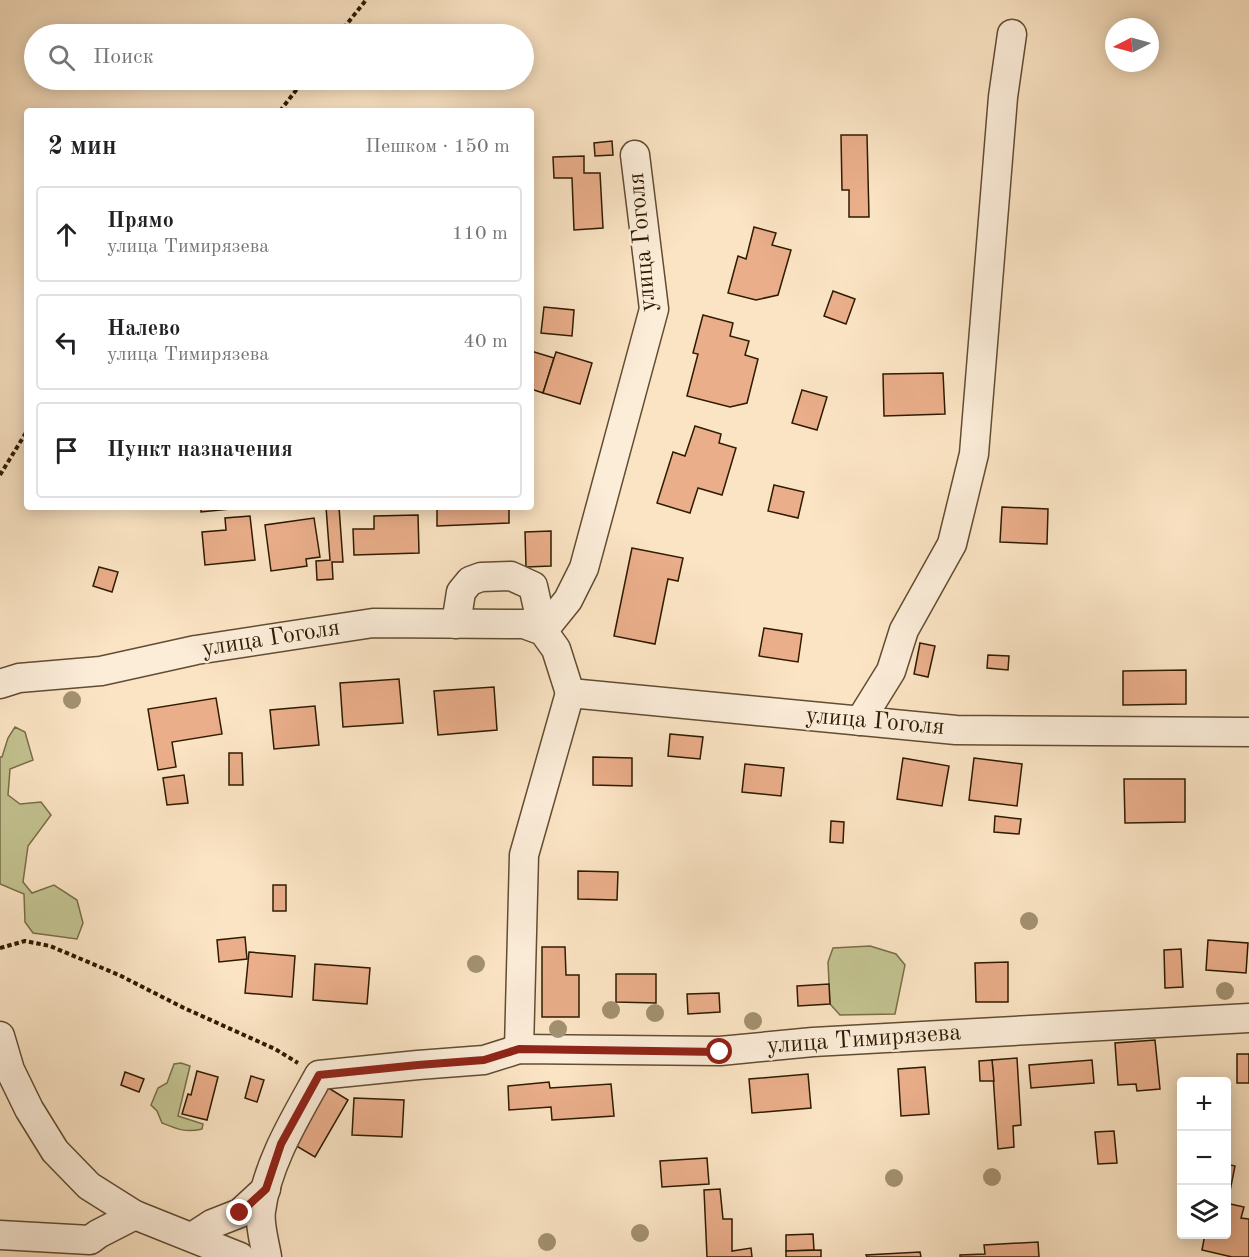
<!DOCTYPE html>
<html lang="ru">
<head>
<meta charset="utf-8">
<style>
	body { margin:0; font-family:"Old Standard TT",serif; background:#f6f6f6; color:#202124 }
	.controls { position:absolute; right:18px; bottom:18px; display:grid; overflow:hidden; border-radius:6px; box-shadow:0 3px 15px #0003 }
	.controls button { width:54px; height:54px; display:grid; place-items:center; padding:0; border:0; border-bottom:2px solid #e0e0e0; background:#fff; color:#202124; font:30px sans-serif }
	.compass { position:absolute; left:1105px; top:18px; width:54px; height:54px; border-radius:50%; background:#fff; box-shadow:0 3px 15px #0003; rotate:264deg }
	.stop { position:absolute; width:18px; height:18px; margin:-14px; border:4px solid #8f2418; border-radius:50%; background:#fff }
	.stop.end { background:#8f2418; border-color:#fff; box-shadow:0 2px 6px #0008 }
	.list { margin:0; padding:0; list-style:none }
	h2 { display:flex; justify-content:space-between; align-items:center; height:78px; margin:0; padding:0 24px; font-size:26px }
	h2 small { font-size:20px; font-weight:400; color:#757577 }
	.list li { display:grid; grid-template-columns:39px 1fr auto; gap:18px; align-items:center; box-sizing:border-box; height:96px; margin:0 12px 12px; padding:0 12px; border:2px solid #e0e0e0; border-radius:6px }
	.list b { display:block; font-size:22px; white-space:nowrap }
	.list p { margin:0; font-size:20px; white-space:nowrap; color:#757577 }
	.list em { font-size:20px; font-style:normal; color:#757577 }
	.icon { flex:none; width:33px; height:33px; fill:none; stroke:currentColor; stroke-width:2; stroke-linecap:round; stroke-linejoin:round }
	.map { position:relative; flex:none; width:1249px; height:1257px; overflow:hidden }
	.search { position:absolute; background:#fff; box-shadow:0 3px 15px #0003; left:24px; top:24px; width:510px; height:66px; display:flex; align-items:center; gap:15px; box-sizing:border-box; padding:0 21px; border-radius:33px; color:#757577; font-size:22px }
	.panel { position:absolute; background:#fff; box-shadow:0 3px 15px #0003; left:24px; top:108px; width:510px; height:402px; border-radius:6px }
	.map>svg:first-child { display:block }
	.green { fill:#c3c391; stroke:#786f48; stroke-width:1.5 }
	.building { fill:#eaae8a; stroke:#2e1b00; stroke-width:1.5 }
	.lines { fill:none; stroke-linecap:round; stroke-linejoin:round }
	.minor-casing { stroke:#614d31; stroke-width:31 }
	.path { stroke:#2e1b00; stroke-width:4; stroke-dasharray:4.5 3; stroke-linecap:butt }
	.minor { stroke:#fcedd9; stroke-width:28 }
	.tree { fill:#a39170 }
	.route { stroke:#8f2418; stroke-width:8 }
	.labels { text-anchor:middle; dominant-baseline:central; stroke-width:5; stroke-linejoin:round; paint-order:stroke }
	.street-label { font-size:24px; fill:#2e1b00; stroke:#fcedd9 }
</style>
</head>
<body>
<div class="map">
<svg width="1249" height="1257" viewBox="0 0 1249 1257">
	<rect width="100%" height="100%" fill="#fbe4c4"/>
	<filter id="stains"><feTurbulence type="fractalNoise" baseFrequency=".00333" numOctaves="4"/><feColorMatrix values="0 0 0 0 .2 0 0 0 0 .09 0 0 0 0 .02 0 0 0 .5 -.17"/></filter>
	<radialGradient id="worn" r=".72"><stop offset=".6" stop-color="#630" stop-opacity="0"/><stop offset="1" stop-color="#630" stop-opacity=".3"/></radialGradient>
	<g class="green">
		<path d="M15 727 25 732 33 760 10 769 8 795 20 804 41 802 51 815 28 846 23 882 32 893 54 885 77 900 83 923 77 939 33 933 25 922 24 894 0 884V757H2L8 738Z"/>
		<path d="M870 946 896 954 905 965 895 1014 840 1015 830 1004 828 962 833 948Z"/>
		<path d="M181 1063 190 1066 178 1116 203 1124 202 1129C186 1133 177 1129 162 1123L157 1111 151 1105 158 1088 167 1083 174 1064Z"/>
	</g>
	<g class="building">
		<path d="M841 135H867L869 217H849V190H842Z"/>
		<path d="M612 141 613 155 595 156 594 143Z"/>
		<path d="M584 156V173H600L603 228 574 230 572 178H554L553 157Z"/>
		<path d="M754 227 776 233 772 245 791 250 778 295 756 300 728 293 738 256 746 259Z"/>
		<path d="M833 291 855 299 846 324 824 316Z"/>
		<path d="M544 307 574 310 572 336 541 333Z"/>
		<path d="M703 315 733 323 730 336 749 341 745 355 758 359 747 403 730 407 687 396 698 354 693 353Z"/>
		<path d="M531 351 554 358 543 393 531 389Z"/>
		<path d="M556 352 592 363 580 404 543 393Z"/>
		<path d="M943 373 945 414 884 416 883 374Z"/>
		<path d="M802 390 827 397 817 430 792 423Z"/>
		<path d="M695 426 721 434 719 443 736 448 722 495 698 488 690 513 657 503 673 452 685 456Z"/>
		<path d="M774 485 804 492 798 518 768 511Z"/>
		<path d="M201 507H240V508L201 512Z"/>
		<path d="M326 507H339L343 562H332L333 579 317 580 316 561 330 560Z"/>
		<path d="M437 507H509V523L437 526Z"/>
		<path d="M1002 507 1048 509 1047 544 1000 542Z"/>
		<path d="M418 515 419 553 354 555 353 529H374V516Z"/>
		<path d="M250 516 255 560 205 565 202 532 226 530 225 518Z"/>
		<path d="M314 518 320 557 306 559 307 566 271 571 265 525Z"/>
		<path d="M551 531V566L526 567 525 532Z"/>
		<path d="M632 548 683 558 678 581 668 579 655 644 614 636Z"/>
		<path d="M99 567 118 572 112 592 93 586Z"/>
		<path d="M764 628 802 634 798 662 759 656Z"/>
		<path d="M920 643 935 646 928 677 914 674Z"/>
		<path d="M988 655 1009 656 1008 670 987 668Z"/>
		<path d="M1186 670V704L1123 705V671Z"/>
		<path d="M399 679 403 723 343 727 340 683Z"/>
		<path d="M494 687 497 730 438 735 434 691Z"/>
		<path d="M216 698 222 734 172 742 176 767 158 770 148 709Z"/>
		<path d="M315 706 319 745 274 749 270 710Z"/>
		<path d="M670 734 703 737 700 759 668 756Z"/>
		<path d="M229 753H242L243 785H229Z"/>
		<path d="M593 757 632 758V786L593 785Z"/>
		<path d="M903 758 949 766 942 806 897 799Z"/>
		<path d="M974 758 1022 764 1017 806 969 800Z"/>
		<path d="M745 764 784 768 781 796 742 792Z"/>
		<path d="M184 775 188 803 167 805 163 778Z"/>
		<path d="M1124 779H1185V822L1125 823Z"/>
		<path d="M995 816 1021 819 1019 834 994 832Z"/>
		<path d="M831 821 844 822 843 843 830 842Z"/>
		<path d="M578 871 618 872 617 900 578 899Z"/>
		<rect x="273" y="885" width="13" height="26"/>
		<path d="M245 937 247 959 219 962 217 940Z"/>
		<path d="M1208 940 1248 943 1246 973 1206 970Z"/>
		<path d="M542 947H565L566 975H579V1017H542Z"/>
		<path d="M1181 949 1183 987 1165 988 1164 950Z"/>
		<path d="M249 952 295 956 292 997 245 993Z"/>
		<path d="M1008 962V1002H976L975 963Z"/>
		<path d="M315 964 370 968 367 1004 313 1000Z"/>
		<path d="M616 974H656V1003L616 1002Z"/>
		<path d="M829 984 830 1004 798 1006 797 986Z"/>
		<path d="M719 993 720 1012 688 1014 687 994Z"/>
		<path d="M1155 1040 1160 1089 1137 1091 1136 1084 1118 1085 1115 1043Z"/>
		<rect x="1237" y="1054" width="12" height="29"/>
		<path d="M1017 1058 1021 1125 1013 1126 1014 1147 998 1149 992 1060Z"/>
		<path d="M992 1060 994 1081H980L979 1061Z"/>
		<path d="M1092 1060 1094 1083 1031 1088 1029 1065Z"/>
		<path d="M925 1067 929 1114 901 1116 898 1069Z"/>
		<path d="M197 1071 218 1077 207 1120 182 1114 188 1094 191 1095Z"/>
		<path d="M125 1072 144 1079 139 1092 121 1085Z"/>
		<path d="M808 1074 811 1108 752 1113 749 1079Z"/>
		<path d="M251 1076 264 1080 257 1102 245 1098Z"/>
		<path d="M549 1082 550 1088 611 1084 614 1116 552 1120 551 1107 509 1110 508 1086Z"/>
		<path d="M327 1087 348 1100 315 1157 293 1144Z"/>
		<path d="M354 1098 404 1100 402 1137 352 1135Z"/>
		<path d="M1114 1131 1117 1163 1098 1164 1095 1132Z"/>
		<path d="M707 1158 709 1184 662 1187 660 1161Z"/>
		<path d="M1226 1164 1235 1166 1230 1191H1226Z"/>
		<path d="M720 1189 723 1219H732V1251L751 1248 752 1257H707L704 1190Z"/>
		<path d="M1226 1203 1244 1207 1241 1218 1249 1219V1257H1232L1202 1250 1205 1234H1226Z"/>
		<path d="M813 1234 814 1250 786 1251V1235Z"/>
		<path d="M1038 1242 1039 1257H960V1255L985 1254 984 1245Z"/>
		<path d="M821 1250V1257H786V1251Z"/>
		<path d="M920 1252 921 1257H867L866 1255Z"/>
	</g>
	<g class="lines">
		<defs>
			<g id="minor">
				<path d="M456 624 461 592 470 581 481 577 511 576 533 586 543 631"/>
				<path d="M543 631 568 600 584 568 654 309 635 155"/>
				<path d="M0 684 19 678 101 671 196 650 373 623 524 624 543 631 556 649 570 693 956 730 1249 732"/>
				<path d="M860 721 891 671 904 630 952 544 974 454 1003 97 1012 34"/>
				<path d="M0 1036 10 1070 29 1109 55 1151 89 1186 135 1215 240 1257"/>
				<path d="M519 1049 524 855 570 693"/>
				<path d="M0 1235 90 1240 98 1234 135 1215"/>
				<path d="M192 1237 212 1224 240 1213 266 1189"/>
				<path d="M267 1257C265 1244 259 1224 261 1211 267 1163 296 1117 319 1075L418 1065 484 1060 519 1049 720 1051 813 1042 1249 1018"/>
			</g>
		</defs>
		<use href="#minor" class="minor-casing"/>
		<g class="path">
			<path d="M339 34 366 0"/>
			<path d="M280 111 304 80"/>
			<path d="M0 475 27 431"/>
			<path d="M0 948 25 941 50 946 119 975 184 1008 275 1049 298 1063"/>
		</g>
		<use href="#minor" class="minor"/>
	</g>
	<g class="tree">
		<circle cx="72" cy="700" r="9"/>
		<circle cx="1029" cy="921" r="9"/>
		<circle cx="476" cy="964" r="9"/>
		<circle cx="1225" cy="991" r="9"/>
		<circle cx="611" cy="1010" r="9"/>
		<circle cx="655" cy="1013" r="9"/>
		<circle cx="753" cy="1021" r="9"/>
		<circle cx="558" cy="1029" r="9"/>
		<circle cx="992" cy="1177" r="9"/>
		<circle cx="894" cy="1178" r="9"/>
		<circle cx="640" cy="1233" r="9"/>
		<circle cx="547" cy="1242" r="9"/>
	</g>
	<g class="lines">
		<path class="route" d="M240 1213 266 1189 281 1144 319 1075 418 1065 484 1060 519 1049 720 1052"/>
	</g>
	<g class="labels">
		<g class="street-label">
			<text transform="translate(643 242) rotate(-95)">улица Гоголя</text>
			<text transform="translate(271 639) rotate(-9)">улица Гоголя</text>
			<text transform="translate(875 722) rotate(5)">улица Гоголя</text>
			<text transform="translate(864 1040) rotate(-4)">улица Тимирязева</text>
		</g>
	</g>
	<rect width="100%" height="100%" filter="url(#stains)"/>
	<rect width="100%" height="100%" fill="url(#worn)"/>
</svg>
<div class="controls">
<button>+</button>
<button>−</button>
<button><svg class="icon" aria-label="layers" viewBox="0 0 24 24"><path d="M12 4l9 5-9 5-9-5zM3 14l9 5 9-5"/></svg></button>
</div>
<svg class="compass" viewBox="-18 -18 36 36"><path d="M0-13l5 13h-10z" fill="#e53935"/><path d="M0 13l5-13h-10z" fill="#757577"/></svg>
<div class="stop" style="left:720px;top:1052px"></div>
<div class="stop end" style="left:240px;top:1213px"></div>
<div class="search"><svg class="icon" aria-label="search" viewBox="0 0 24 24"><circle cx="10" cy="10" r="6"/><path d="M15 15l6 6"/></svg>Поиск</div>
<section class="panel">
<h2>2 мин<small>Пешком · 150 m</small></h2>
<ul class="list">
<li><svg class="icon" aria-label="ahead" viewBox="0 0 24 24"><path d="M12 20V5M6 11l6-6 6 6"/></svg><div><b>Прямо</b><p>улица Тимирязева</p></div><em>110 m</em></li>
<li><svg class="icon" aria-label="left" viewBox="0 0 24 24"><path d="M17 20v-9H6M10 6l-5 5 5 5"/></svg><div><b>Налево</b><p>улица Тимирязева</p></div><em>40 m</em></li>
<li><svg class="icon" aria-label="arrive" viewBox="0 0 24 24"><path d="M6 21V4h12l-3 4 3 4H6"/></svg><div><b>Пункт назначения</b></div></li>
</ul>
</section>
</div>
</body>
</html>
